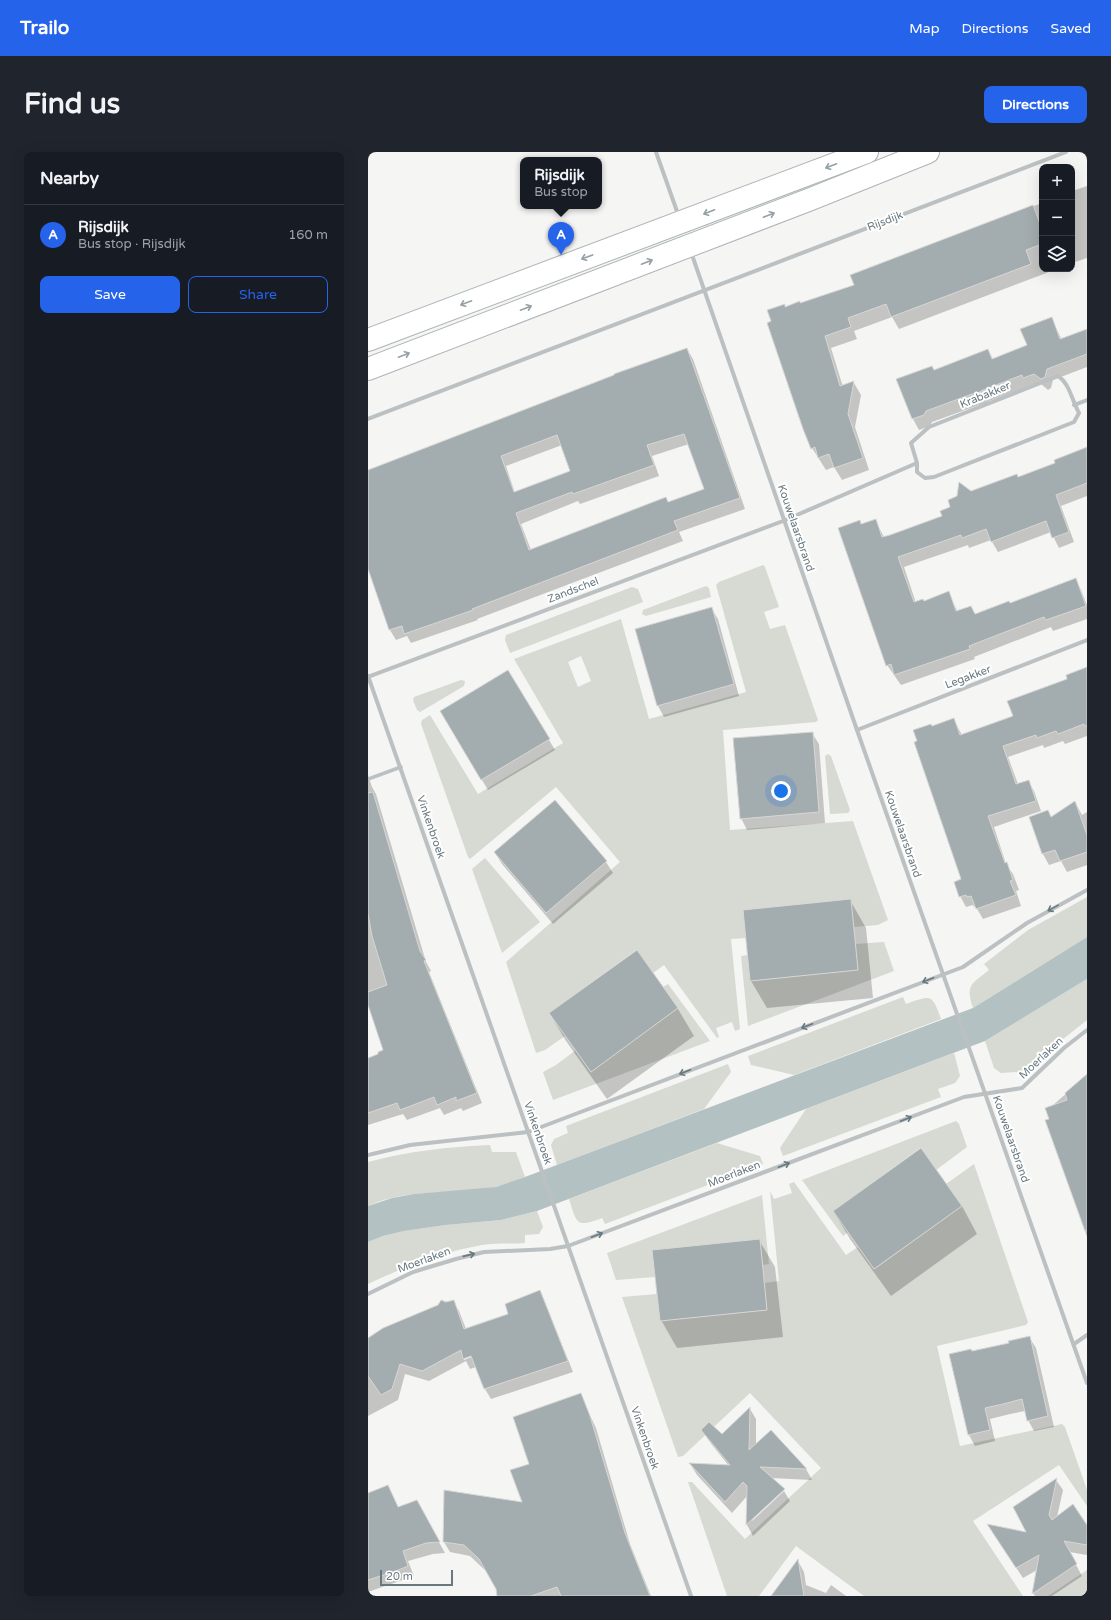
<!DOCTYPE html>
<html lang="en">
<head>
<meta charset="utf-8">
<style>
	body { margin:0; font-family:"Varela Round",sans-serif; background:#20242c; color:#f1f3f6 }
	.controls { position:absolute; right:12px; top:12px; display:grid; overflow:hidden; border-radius:8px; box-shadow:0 4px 16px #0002 }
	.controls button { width:36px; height:36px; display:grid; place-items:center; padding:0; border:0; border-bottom:1px solid #363941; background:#171b24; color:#f1f3f6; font:20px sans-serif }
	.scale { position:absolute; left:12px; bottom:10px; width:73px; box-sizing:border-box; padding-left:4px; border:2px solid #687980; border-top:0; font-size:11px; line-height:14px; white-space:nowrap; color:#687980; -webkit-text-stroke:3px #fff; paint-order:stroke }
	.you { position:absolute; left:413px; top:639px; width:14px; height:14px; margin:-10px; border:3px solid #fff; border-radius:50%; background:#1a73e8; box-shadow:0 0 0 6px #1a73e833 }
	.badge { display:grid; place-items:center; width:26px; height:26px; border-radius:50%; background:#2563eb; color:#fff; font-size:13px; font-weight:700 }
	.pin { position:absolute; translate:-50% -33px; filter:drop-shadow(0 1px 2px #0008) }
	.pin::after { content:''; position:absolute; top:21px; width:14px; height:12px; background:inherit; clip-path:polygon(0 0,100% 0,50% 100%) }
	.popup { position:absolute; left:152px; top:5px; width:82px; height:52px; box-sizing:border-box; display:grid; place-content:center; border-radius:8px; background:#171b24; filter:drop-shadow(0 1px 3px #0005); font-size:13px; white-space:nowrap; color:#9ea1a6 }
	.popup b { font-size:15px; color:#f1f3f6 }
	.popup::after { content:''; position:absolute; left:50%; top:100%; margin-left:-8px; border:8px solid transparent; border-top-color:#171b24 }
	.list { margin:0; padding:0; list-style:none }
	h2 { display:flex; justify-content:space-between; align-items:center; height:52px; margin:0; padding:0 16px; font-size:17px }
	h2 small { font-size:13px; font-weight:400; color:#9ea1a6 }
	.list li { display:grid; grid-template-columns:26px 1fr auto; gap:12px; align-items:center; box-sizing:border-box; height:60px; padding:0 16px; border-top:1px solid #363941 }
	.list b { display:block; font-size:15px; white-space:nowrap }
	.list p { margin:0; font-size:13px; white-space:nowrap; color:#9ea1a6 }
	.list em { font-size:13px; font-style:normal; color:#9ea1a6 }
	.actions { display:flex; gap:8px; padding:12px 16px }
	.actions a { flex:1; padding:9px 0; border:1px solid #2563eb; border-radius:8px; text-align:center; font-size:14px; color:#2563eb }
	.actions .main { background:#2563eb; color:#fff }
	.icon { flex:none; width:22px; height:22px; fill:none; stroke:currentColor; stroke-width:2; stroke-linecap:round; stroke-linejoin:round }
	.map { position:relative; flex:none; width:719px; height:1444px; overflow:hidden; border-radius:8px }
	header { display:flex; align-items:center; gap:24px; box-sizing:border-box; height:56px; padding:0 20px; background:#2563eb; color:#fff }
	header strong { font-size:19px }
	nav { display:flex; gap:22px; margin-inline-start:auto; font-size:14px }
	.intro { display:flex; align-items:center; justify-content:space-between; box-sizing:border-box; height:96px; padding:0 24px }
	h1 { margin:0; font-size:28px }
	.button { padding:10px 18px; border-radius:8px; background:#2563eb; color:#fff; font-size:14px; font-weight:700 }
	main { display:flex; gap:24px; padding:0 24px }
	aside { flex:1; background:#171b24; border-radius:8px; box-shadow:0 4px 16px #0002 }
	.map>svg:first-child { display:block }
	.green { fill:#d6dad2; fill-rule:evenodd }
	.water { fill:#b4c1c2 }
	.shadow { fill:#0003; fill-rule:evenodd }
	.building { fill:#a3acaf; stroke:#d7d7d5; fill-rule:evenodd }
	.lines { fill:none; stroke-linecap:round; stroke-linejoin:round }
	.secondary-casing { stroke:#adb4b7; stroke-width:24 }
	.pedestrian { stroke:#bbc0c2; stroke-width:3.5 }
	.minor { stroke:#bbc0c2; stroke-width:4 }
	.secondary { stroke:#fff; stroke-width:22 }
	.oneway { stroke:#95a1a6 }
	.oneway2 { stroke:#687980 }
	.labels { text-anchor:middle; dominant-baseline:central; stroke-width:4; stroke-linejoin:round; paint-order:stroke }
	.street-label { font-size:11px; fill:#687980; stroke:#fff }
</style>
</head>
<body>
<header>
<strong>Trailo</strong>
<nav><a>Map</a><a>Directions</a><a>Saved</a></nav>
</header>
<div class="intro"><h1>Find us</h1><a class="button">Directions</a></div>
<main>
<aside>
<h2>Nearby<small></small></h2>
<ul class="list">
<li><span class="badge">A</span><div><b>Rijsdijk</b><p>Bus stop · Rijsdijk</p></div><em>160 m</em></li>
</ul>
<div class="actions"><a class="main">Save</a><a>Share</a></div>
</aside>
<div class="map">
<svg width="719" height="1444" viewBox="0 0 719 1444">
	<rect width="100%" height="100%" fill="#f5f5f3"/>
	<g class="green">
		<path d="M395 413 397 415 411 455 396 460 402 477 417 473 450 568 448 570 355 578 362 678 485 669 520 768 510 773 486 775 482 747 375 758 378 786 363 787 372 877 367 879 364 870 348 876 351 885 349 886 296 813 285 821 268 798 181 861 197 884 177 898 168 901 138 810 252 710 188 635 102 707 100 705 53 572 54 568 62 563 110 642 195 591 146 507 253 467 281 567 378 540 348 433 351 430ZM213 504 223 529 210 535 200 510Z"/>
		<path d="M338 434 341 436 343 445 278 464 274 462 275 458Z"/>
		<path d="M264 435 270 437 275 450 142 501 137 488 138 483Z"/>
		<path d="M93 528 97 529 96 534 52 560 49 558 45 548 46 545Z"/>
		<path d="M460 602 463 604 482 658 480 661 462 662 457 604Z"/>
		<path d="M117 706 172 770 134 801 104 717Z"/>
		<path d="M719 745V785L605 856C597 832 604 832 621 818L616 812 660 778Z"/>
		<path d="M516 790 526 819 380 874 373 804 380 803 382 829 490 818 487 792Z"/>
		<path d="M719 827V868L684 896 654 925 648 920 633 921 626 916 617 889Z"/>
		<path d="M300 832 342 889 185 948 175 920 188 913 208 898 223 919 310 856 295 835Z"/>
		<path d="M535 845 538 852C563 843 564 841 573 867L426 923 383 913 380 904Z"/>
		<path d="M586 901 592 924 587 931 570 937 573 945 415 1004 412 996 438 957Z"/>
		<path d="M360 912 363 920 336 957 189 1013 183 993 186 987 200 981 198 974Z"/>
		<path d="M588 969 591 972 599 995 568 1018 552 996 465 1059 480 1080 475 1084 434 1028Z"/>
		<path d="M349 991 392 1004 395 1012 237 1072 234 1066C208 1076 209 1072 201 1047Z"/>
		<path d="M122 993 124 1000H148L157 1025C147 1028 138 1033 128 1035 86 1044 41 1035 0 1054V1010C40 999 81 995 122 993Z"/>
		<path d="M606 1012 660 1170 658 1173 569 1194 592 1294 694 1272 697 1275 719 1338V1354L691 1313 605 1369 655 1444H496L428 1394 391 1444H359L320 1330H324L377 1387 453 1316 382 1241 315 1304 310 1305 254 1145 289 1142 292 1169 399 1158 396 1131 411 1129 402 1039 406 1047 424 1041 421 1032 426 1030 478 1103 490 1095 507 1117 594 1054 578 1032Z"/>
		<path d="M394 1043 401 1112 395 1113 392 1087 285 1098 287 1125 248 1128 239 1101Z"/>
		<path d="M169 1059 175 1075 171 1082 157 1083V1091C143 1092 128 1091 114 1093 74 1100 36 1115 0 1132V1090L15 1084 36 1079 78 1073 133 1068Z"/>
		<path d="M719 1418V1444H680Z"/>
	</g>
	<path class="water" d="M719 785V827L617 889 169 1059 133 1068 78 1073 36 1079 15 1084 0 1090V1054L24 1046 46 1042 128 1035 157 1025 605 856Z"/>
	<g class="shadow">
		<path d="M719 34V106L704 111V39Z"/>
		<path d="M674 51V117H689L531 177 524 165 486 179 489 187 463 196 475 235 486 231 493 243 487 275 501 318 474 328 466 315 458 318 444 296 404 170 417 156 432 152 488 133 484 123Z"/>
		<path d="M683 166 694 188 719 178V215L685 228 683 236 680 238 673 232 661 234 621 249 617 252 611 253 564 270 562 274 551 278 545 267 530 228 566 219 620 198 625 207 660 194Z"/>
		<path d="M319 197 325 207 377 357 311 380 315 389 109 467 110 468 43 491 39 484 28 488 22 478 0 414V318L57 298ZM321 292 337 338 300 351 298 346 163 398 153 372 210 349 212 352 291 324 284 304ZM194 293 203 319 147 341 138 314Z"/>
		<path d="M719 296V344L693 354 706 390 691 396 683 380 630 400 623 388 601 396 600 393 536 415 548 451 556 450 580 441 590 460 607 463 642 452 707 427 713 438 719 453V467L685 479 683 475 606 505 607 507 533 533 519 513 472 376 492 369 494 373 507 368 516 385 576 365 583 355 603 340 650 326 688 312Z"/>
		<path d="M343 456 350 467 371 544 296 565 290 554 268 478Z"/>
		<path d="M719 516V584L697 592 695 589 676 596 675 593 640 605 650 632 660 629 666 639 673 659 626 675 638 712 645 722 651 738 648 739 653 754 615 767 608 755H606L605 753 598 755 592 744 594 728 564 575 586 568 594 583 646 564Z"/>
		<path d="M140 519 187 598 120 638 79 570Z"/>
		<path d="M444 581 451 592 457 671 379 678 373 666Z"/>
		<path d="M0 623 4 635 8 642 58 810 63 819 61 820 114 951 95 959 93 956 76 963 72 956 39 968 35 962 0 973V907L12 903 16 899 0 849Z"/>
		<path d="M187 650 238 710 245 721 185 772 134 712 127 701Z"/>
		<path d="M707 650 714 663 719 660V713L699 720 693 709 681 713 675 702 662 666 680 659 683 665Z"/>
		<path d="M482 748 498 776 505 846 399 856 383 829Z"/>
		<path d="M268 800 310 857 326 884 239 947 198 889 182 862Z"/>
		<path d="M719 923V1085L679 968 682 967 684 954Z"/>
		<path d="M594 1054 609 1082 523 1144 482 1087 466 1060Z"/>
		<path d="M391 1088 407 1115 415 1185 309 1196 293 1168Z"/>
		<path d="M171 1139 177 1150 205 1220 123 1247 117 1237 108 1215 102 1217 98 1209 61 1229 37 1222 30 1248 0 1264V1187L85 1149 91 1159 98 1177 142 1162ZM108 1202V1203L96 1208V1205Z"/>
		<path d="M661 1185 668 1196 686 1275 666 1279 660 1268 657 1259 642 1262 622 1267 627 1289 607 1294 601 1283 604 1200 642 1192Z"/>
		<path d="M212 1242 228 1276 262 1392 283 1444H133L120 1421 102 1404 82 1400 76 1390 155 1351 162 1312Z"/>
		<path d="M382 1257 388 1267V1294L403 1279 438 1317 444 1328 402 1326 384 1369 416 1339 422 1349 385 1384 379 1373 380 1343 364 1361 329 1323 323 1313 361 1314 341 1289 334 1278 354 1283Z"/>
		<path d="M688 1328 695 1338 689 1365 719 1375V1403L701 1400 714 1424 684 1444H667L665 1441 669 1418 655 1426 626 1383 660 1381Z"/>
		<path d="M20 1334 31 1356 48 1349 77 1401 65 1402 40 1409 46 1424 0 1440V1342Z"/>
		<path d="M430 1409 436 1420 438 1433 458 1441 463 1433 478 1444H408Z"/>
	</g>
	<g class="building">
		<path d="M665 53 674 77V92L658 98 663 112 523 165 518 152 480 166 483 175 457 184 472 234 486 229 480 262 495 306 466 316 461 302 450 306 447 295 443 297 435 277 399 171 403 169 399 158 417 152V155L432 149V151L486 133 482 123Z"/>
		<path d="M684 165 692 187 719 177V202L679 217 677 225 673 227 666 222 655 226 654 223 615 238 610 241 604 242 558 259 556 263 544 267 528 227 564 214 566 218 620 197 624 207 659 193 652 177Z"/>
		<path d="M319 196 372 346 306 369 310 378 104 457 105 458 36 482 34 474 21 478 0 417V318L246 223V222ZM316 282 336 337 300 350 298 345 161 398 148 361 204 340 205 342 286 313 279 293ZM189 283 202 319 146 340 133 304Z"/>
		<path d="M719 295V331L688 343 701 380 684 386 678 369 623 390 618 377 594 386 593 383 530 405 546 450 555 447 556 449 581 439 588 459 603 454 607 462 641 449 642 451 708 426 718 454 678 468 676 465 601 494 602 497 526 523 523 512 518 514 470 376 492 368 493 372 508 367 514 385 522 383 574 364 572 359 582 355 580 348 589 344 591 330 603 339 649 322 650 325 687 311 686 308Z"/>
		<path d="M344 455 366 532 289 554 267 477Z"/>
		<path d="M719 515V574H717L716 572 690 582 688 579 669 586 668 583 635 594 648 632 661 628 668 649 620 664 637 711 639 710 645 728 642 729 648 743 608 757 603 744 599 745 598 743 591 745 586 730 593 727 546 590 549 589 545 578 563 572 564 574 586 566 592 583 645 564 639 549 699 527 698 523Z"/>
		<path d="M140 518 182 587 113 628 72 559Z"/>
		<path d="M445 580 451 660 372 667 365 586Z"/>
		<path d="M5 640 52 799 58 808 56 809 109 941 88 949V945L69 953 66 945 32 958 29 951 0 961V906L10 902V900L15 898 0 853V840L19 833 4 784 0 762V641Z"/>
		<path d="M187 648 239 709 178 761 126 700Z"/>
		<path d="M707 649 719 683V700L692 709 687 698 674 702 661 665 680 658 683 665Z"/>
		<path d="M483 747 490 818 382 829 375 758Z"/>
		<path d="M269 798 310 856 223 920 181 861Z"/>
		<path d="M719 922V1078L717 1079 677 968 681 967 677 956 699 948 697 941Z"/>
		<path d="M553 996 594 1054 506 1117 465 1059Z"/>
		<path d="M392 1087 399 1158 292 1169 284 1098Z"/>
		<path d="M172 1138 200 1209 116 1237 103 1204 95 1207 93 1198 54 1219 32 1212 24 1237 13 1243 0 1224V1186L15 1176 70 1153 73 1148 78 1150 86 1148 96 1177 140 1162 137 1152Z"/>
		<path d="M662 1184 680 1264 659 1269 654 1247 635 1252 617 1256 622 1278 600 1283 581 1202 603 1197 604 1199 641 1191 640 1189Z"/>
		<path d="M213 1241 222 1264 257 1381 282 1444H193L189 1435 163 1444H129L128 1437 111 1407 96 1393 75 1390 76 1338 154 1350 142 1318 161 1312 145 1265Z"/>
		<path d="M382 1255 381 1298 403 1278 439 1317 392 1315 417 1337 378 1373 379 1334 375 1330 357 1350 321 1311 362 1313 333 1278 341 1270 354 1282Z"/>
		<path d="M689 1326 681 1363 684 1368 705 1352 719 1373V1393L696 1389 709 1412 664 1442 671 1403 648 1416 619 1372 658 1380 645 1355Z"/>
		<path d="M20 1333 30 1355 49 1348 72 1390 58 1391 35 1399 40 1414 28 1419 0 1428V1341Z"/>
		<path d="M430 1407 436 1444H403Z"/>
	</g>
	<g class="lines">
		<defs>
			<g id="secondary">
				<path d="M0 188 499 0"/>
				<path d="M0 217 443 47 560 0"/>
			</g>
		</defs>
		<use href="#secondary" class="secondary-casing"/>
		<path class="pedestrian" d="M0 627 33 615"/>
		<g class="minor">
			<path d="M288 0 311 65"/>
			<path d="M323 100 489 578 719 1231"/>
			<path d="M706 253 719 248"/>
			<path d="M0 267 698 0"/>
			<path d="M0 524 323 1444"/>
			<path d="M0 525 415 369 549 311 543 291 561 275 690 224C702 232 704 249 711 261L706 270 566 325 557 326 549 320V311"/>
			<path d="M489 578 719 488"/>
			<path d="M0 1003 42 993 160 980 595 815 659 771 719 738"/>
			<path d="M0 1142 45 1120 88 1107 116 1100 182 1097 200 1094 596 945 654 936 696 896 719 878"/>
			<path d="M706 1192 719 1183"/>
		</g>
		<use href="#secondary" class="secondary"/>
	</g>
	<defs><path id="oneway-shaft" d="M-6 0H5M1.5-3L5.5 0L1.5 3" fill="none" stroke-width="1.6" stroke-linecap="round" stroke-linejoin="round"/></defs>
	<g class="oneway">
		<use href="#oneway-shaft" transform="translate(463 14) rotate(159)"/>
		<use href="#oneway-shaft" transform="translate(341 60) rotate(159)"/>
		<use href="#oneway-shaft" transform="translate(401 63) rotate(-21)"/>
		<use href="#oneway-shaft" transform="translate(219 105) rotate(160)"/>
		<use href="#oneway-shaft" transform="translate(279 110) rotate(-21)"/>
		<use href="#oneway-shaft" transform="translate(98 151) rotate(159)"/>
		<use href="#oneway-shaft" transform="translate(158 156) rotate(-21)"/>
		<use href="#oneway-shaft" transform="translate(36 203) rotate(-21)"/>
	</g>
	<g class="oneway2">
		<use href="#oneway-shaft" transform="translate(685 756) rotate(151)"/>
		<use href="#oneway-shaft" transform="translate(560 828) rotate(159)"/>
		<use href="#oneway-shaft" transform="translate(439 874) rotate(159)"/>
		<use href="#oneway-shaft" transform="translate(317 920) rotate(159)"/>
		<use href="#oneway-shaft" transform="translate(538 967) rotate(-21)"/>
		<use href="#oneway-shaft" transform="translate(416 1013) rotate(-21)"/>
		<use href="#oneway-shaft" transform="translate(229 1083) rotate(-21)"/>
		<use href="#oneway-shaft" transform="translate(101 1103) rotate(-13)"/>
	</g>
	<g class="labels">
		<g class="street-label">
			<text transform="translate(517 69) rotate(-21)">Rijsdijk</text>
			<text transform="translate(617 243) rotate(-22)">Krabakker</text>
			<text transform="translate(428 376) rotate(71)">Kouwelaarsbrand</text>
			<text transform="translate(205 438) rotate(-21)">Zandschel</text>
			<text transform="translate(600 525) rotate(-21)">Legakker</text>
			<text transform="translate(63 675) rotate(71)">Vinkenbroek</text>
			<text transform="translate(535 682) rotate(71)">Kouwelaarsbrand</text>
			<text transform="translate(673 906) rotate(-43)">Moerlaken</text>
			<text transform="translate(170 981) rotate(71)">Vinkenbroek</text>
			<text transform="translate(643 987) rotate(71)">Kouwelaarsbrand</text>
			<text transform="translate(366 1022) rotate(-21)">Moerlaken</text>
			<text transform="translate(56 1108) rotate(-20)">Moerlaken</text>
			<text transform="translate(277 1286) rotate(71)">Vinkenbroek</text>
		</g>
	</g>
</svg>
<div class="controls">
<button>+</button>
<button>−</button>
<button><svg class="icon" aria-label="layers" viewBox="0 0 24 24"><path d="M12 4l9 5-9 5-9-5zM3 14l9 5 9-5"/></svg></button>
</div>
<div class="scale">20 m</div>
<div class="you"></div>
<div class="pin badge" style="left:193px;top:103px">A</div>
<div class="popup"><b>Rijsdijk</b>Bus stop</div>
</div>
</main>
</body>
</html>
